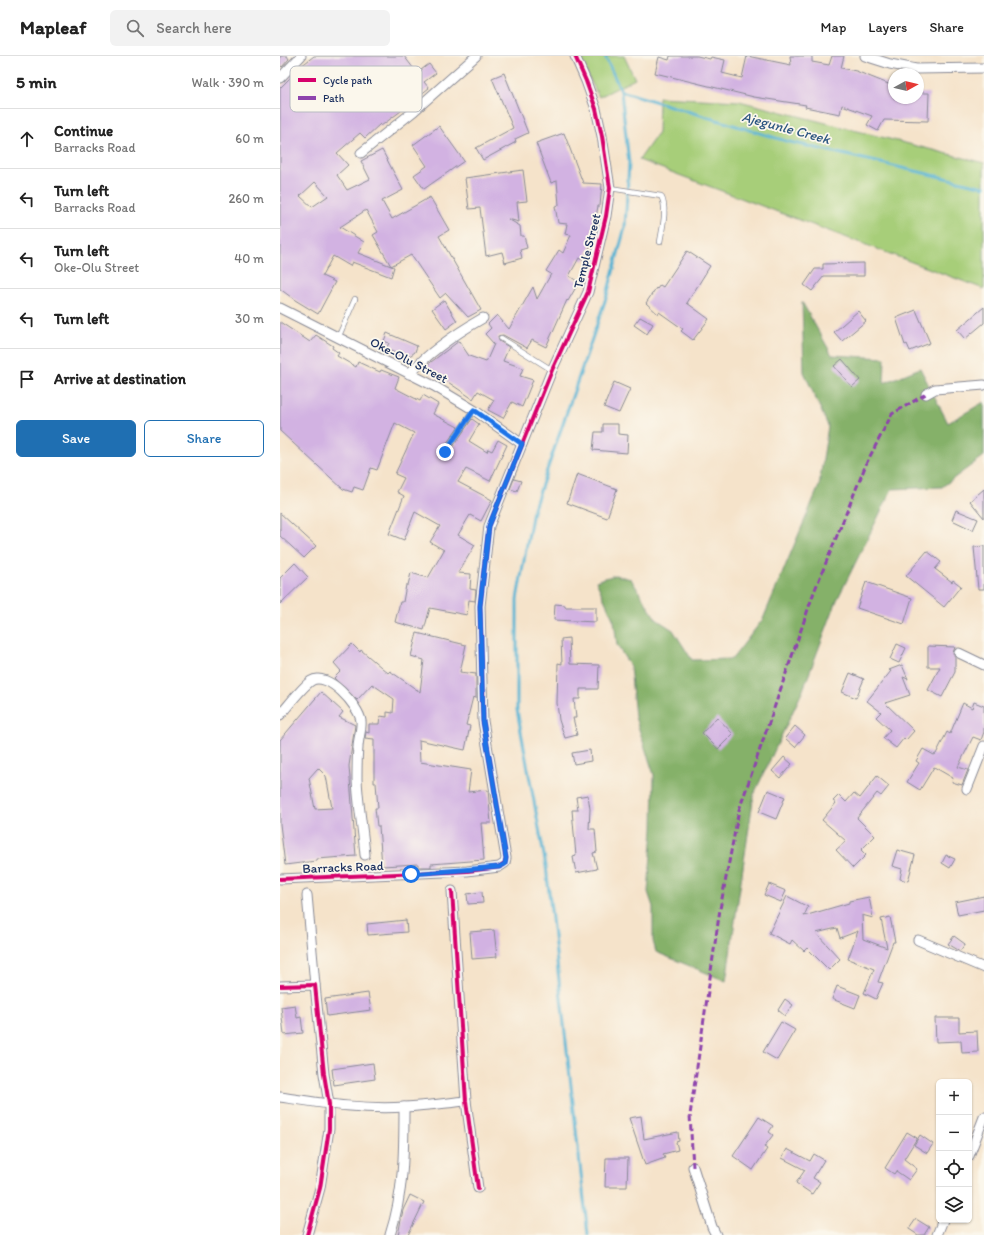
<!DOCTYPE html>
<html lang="en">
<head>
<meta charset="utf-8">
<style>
	body { margin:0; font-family:Itim,sans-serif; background:#f2f2f2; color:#222 }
	.controls { position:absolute; right:12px; bottom:12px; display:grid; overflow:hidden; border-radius:6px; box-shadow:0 1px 3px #0004 }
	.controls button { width:36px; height:36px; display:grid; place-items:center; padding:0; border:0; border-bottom:1px solid #e0e0e0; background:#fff; color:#222; font:20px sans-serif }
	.compass { position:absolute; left:608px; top:12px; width:36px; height:36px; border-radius:50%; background:#fff; box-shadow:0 1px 3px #0004; rotate:82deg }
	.stop { position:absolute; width:12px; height:12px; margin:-9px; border:3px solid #1a73e8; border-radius:50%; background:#fff }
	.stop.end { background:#1a73e8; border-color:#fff; box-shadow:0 1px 4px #0008 }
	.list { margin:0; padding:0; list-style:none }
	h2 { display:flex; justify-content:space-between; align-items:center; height:52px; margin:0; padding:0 16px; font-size:17px }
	h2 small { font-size:13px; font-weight:400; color:#767676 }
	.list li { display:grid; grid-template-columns:26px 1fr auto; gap:12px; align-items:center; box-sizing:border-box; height:60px; padding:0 16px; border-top:1px solid #e0e0e0 }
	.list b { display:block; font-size:15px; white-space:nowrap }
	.list p { margin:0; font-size:13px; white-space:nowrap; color:#767676 }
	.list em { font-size:13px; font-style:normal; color:#767676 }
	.actions { display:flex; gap:8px; padding:12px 16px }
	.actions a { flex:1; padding:9px 0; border:1px solid #1f6fb2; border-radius:6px; text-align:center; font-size:14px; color:#1f6fb2 }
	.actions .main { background:#1f6fb2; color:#fff }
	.icon { flex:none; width:22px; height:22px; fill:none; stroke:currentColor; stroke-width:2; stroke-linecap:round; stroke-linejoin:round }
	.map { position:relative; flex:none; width:704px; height:1179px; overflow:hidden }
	header { display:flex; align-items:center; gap:24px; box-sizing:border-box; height:56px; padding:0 20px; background:#fff; border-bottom:1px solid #e0e0e0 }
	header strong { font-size:19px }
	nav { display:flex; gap:22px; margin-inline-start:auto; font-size:14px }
	.search { width:280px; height:36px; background:#f2f2f2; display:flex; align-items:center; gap:10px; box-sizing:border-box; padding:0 14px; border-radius:6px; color:#767676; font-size:15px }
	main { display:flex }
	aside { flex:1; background:#fff }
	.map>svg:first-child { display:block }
	.green { fill:#a7ce79; stroke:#617e6c }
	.forest { fill:#85b169; stroke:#507064 }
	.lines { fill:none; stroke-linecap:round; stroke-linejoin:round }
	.stream { stroke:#54b2d3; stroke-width:3 }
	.building { fill:#d2b2e2; fill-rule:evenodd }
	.service-casing { stroke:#888994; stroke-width:6 }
	.minor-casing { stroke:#888994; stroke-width:11 }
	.service { stroke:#fff; stroke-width:4.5 }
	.minor { stroke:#fff; stroke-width:9 }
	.quiet { stroke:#8e44ad; stroke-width:3; stroke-dasharray:6 3; stroke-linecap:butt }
	.cycleway-casing { stroke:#fbf7ec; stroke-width:6 }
	.cycleway { stroke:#d6006c; stroke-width:4 }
	.route { stroke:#1a73e8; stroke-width:5 }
	.labels { text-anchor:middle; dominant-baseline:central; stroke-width:3.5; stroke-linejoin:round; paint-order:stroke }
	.street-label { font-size:13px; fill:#1b2f5e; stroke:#fbf7ec }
	.water-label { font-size:14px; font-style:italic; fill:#2c5681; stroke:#fbf7ec }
	.key { fill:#fbf7ec; stroke:#b8bbc1; stroke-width:1 }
	.key-label { font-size:11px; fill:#1b2f5e }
</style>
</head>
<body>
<header>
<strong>Mapleaf</strong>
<div class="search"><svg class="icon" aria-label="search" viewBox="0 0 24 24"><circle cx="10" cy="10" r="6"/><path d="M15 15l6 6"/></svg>Search here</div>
<nav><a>Map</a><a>Layers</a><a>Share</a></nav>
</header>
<main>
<aside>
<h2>5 min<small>Walk · 390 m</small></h2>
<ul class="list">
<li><svg class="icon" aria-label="ahead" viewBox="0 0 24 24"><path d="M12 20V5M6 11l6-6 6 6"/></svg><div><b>Continue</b><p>Barracks Road</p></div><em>60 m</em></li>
<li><svg class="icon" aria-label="left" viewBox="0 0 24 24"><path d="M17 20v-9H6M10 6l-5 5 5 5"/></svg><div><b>Turn left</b><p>Barracks Road</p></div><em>260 m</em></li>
<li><svg class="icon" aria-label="left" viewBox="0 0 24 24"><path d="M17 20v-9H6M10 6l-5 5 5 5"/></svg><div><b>Turn left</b><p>Oke-Olu Street</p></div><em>40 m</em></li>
<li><svg class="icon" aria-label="left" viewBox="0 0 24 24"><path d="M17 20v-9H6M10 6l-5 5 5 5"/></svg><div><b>Turn left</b></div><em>30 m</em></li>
<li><svg class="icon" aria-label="arrive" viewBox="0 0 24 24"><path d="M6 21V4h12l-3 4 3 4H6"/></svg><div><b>Arrive at destination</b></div></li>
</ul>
<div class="actions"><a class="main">Save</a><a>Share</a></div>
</aside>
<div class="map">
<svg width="704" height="1179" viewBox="0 0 704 1179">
	<rect width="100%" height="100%" fill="#fbf7ec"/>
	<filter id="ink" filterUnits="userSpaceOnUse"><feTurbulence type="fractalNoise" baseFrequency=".025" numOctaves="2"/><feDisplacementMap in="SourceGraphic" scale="8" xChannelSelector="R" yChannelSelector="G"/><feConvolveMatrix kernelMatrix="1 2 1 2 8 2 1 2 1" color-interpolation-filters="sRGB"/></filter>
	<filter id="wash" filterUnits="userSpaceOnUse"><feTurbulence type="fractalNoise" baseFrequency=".012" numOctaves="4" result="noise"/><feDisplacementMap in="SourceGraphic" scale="16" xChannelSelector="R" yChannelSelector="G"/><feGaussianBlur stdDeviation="0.9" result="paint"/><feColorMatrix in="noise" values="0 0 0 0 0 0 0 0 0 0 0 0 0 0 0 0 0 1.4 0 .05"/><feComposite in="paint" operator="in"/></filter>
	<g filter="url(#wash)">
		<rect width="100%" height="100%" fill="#f5e3ca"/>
		<g class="green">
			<path d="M298 0H344L355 23 319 41Z"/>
			<path d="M379 41 459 45 704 107V233L359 104 378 77Z"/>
		</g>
		<path class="forest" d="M522 246 552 299 605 302 604 327 640 312 668 367 704 346V400L662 431 612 433 557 544 523 634 474 738 446 925 376 896 373 885V851L368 836 373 773 374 719 355 661 350 610 337 589 334 565 316 525 335 519 351 523 376 563 393 574 412 604 452 603 483 563 539 430 548 370 524 316Z"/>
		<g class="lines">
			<g class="stream">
				<path d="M325 0 341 35 506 85 704 131"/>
				<path d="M308 1179 266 810 237 654V543L253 455 327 239 345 171 349 107 341 35"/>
			</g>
		</g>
		<g id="blocks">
			<g class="building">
				<path d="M0 0H7L9 3 2 11 0 9Z"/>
				<path d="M34 0H124L137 17 149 8 156 17 144 26 149 32 140 39 141 40 101 70 100 68 85 82 80 77 57 97 68 109 57 119 67 134 90 123 81 105 102 94 123 134 102 145 112 163 150 141 169 174 159 180 201 254 188 261 166 237 160 242 131 199 111 210 114 211 111 221 72 206 70 210 53 200 42 220 55 226 38 258 15 244 0 233V32L11 21 10 20 16 14ZM35 126 48 140 32 151 20 140ZM86 154 98 176 93 179 111 210 78 197 84 186 60 171Z"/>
				<path d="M390 0H417L430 3 431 1 445 4 442 17 462 22 467 0 511 9 510 0H532V6L549 9 552 0H564L561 12 576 15 611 29 614 31V42H638V37H649L648 65 604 64 598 75 587 69 592 60 562 49 560 58 525 51 526 49 474 41 375 17 379 1 389 4Z"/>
				<path d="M224 17 248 77 235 83 236 86 203 104 196 92 233 72 212 22Z"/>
				<path d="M159 70 184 105 144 133 134 119 147 110 133 89Z"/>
				<path d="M284 77 303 127 322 128 320 150H318L315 167H313L310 191 304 205 299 202 289 220 299 226 288 245 287 244 266 291 252 284 247 292 223 279 218 280 219 285 229 291 223 305 243 312 240 320 253 324 242 351 232 346 223 362 208 354 214 344 198 335 193 343 162 322 161 324 153 319 147 309 179 285 189 300 206 306 214 288 205 278 211 272 208 268 217 259 229 273 253 231 257 243 271 218 266 215 279 194 283 197 291 179 285 178 287 168 278 167 275 150 279 149 277 125 271 127 256 87Z"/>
				<path d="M243 114 247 145 237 146 239 166 228 163 240 170 241 180H244L247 192 240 194 242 202 225 207 222 196 206 200 200 152 189 153 185 122Z"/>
				<path d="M407 195 430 210 407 247 429 263 413 284 401 275 403 273 379 256 378 258 366 247 376 232 377 233 380 229 383 231Z"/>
				<path d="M584 207V220H544L532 235 524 229 535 213H543V208Z"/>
				<path d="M164 244 177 265 166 273 152 253Z"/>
				<path d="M704 251V267L685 283 677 274Z"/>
				<path d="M636 254 650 287 630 295 627 288 625 289 616 262Z"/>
				<path d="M578 255 586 265 562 285 554 276Z"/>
				<path d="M360 261 373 268 367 278 354 269Z"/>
				<path d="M0 266 30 286 36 279 53 290 52 292 59 297 57 300 76 311 78 306 100 316 101 314 119 321 115 332 140 345 143 339 158 348 153 358 178 371 162 394 163 399 168 398 192 363 199 368 189 385 207 396 208 393 212 395 218 384 227 389 210 425 186 413 178 426 212 444 201 465 190 459 178 479 195 489 178 517 191 518 190 533 196 534 195 545 189 544 187 559 150 552 144 574 115 566 120 546H123L126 529H128L131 517 148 522 164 494 150 486 160 470 135 456 124 484 109 478 124 440 117 436 124 422 115 418 134 377 115 367 97 414 91 412 83 434 74 431 72 436 63 433 0 375Z"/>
				<path d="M107 277 137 290 135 296 127 302 106 293 109 287 104 285Z"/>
				<path d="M562 303 580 324 572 331 554 310Z"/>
				<path d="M334 326 350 333 339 357 324 351Z"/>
				<path d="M323 368H338V378L348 379 347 397 313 394 315 376H323Z"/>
				<path d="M297 418 337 433 327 462 287 447Z"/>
				<path d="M234 423 241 425 237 435 230 433Z"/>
				<path d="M704 433V462L690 445Z"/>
				<path d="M676 454 698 463 693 474 672 464Z"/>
				<path d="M0 457 36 490 24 502 0 480Z"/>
				<path d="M704 490V533H698L694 491Z"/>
				<path d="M647 495 661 506 655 513 672 526 673 524 681 530 664 551 626 520Z"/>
				<path d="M15 507 28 521 0 548V522Z"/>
				<path d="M586 526 632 542 624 568 577 552Z"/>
				<path d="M275 548 285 549V551H316V566L274 564Z"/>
				<path d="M137 577 186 589 180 616 196 618V642L193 641 186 669 190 670 185 694 139 684 140 706 191 714 188 736 208 734 211 767H201L204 804 151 808V811H138V808L102 810 99 770H97L95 752H98L96 727H94V683L85 682 86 676 89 677V668H99L100 660 107 661V656L113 657 114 643 92 628 77 644 54 622 61 615 54 607 72 588 80 596 81 594 108 617 110 615 140 636 144 604 131 600Z"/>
				<path d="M289 582 290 608 319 609 318 633H300V643H294L296 662H293L297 679 285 682 279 664 277 647 278 607 282 608 281 583Z"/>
				<path d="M617 588 626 592 619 607 610 603Z"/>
				<path d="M648 590 675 591 673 597 675 601V616L662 641 648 634 660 611H648Z"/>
				<path d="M622 609 628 623 623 621 630 639 605 647 634 675 626 684 624 682 616 692 603 682 610 674 596 661 601 656 587 645 611 615 609 614Z"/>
				<path d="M570 617 584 623 576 642 562 636Z"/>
				<path d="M41 636 63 656 59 661 75 669 69 710 76 800 37 803V805L5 809 0 768V684ZM38 712 46 720 52 752 35 753 29 722Z"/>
				<path d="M694 646 704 650V676L701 684 693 681 678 711 688 714 682 729 672 726 673 722 654 711 640 734 627 726 639 707 636 705 643 693 654 699 656 698 667 676 670 678 683 647 692 652Z"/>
				<path d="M437 661 453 678 438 693 422 677Z"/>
				<path d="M515 670 525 679 515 691 505 682Z"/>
				<path d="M310 694 311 705 294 708 292 697Z"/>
				<path d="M504 701 512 708 500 722 492 715Z"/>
				<path d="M597 720 609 730 601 740 597 737 577 762 595 780 581 794 586 799 573 812 556 794 566 785 542 764 556 747 553 745 559 739 566 746 574 737 580 742Z"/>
				<path d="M488 734 505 741 496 763 479 756Z"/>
				<path d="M308 739 310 753 309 773H315L317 796 313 797 317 813 296 817 293 801 296 800 292 754H298L296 741Z"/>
				<path d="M617 794 635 799 628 825 620 823 622 813 612 810Z"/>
				<path d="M666 799 675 803 670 812 662 807Z"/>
				<path d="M489 828 506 835 501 846 484 839Z"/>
				<path d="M202 836 203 847 188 848 187 838Z"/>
				<path d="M507 840 528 851 524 860 569 847V845L589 841 593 862 582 859 583 883 607 892 601 863 610 861 615 886H613L598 926 603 927 596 943 584 937 594 913 568 903 578 875 560 882 557 872 536 877 560 903 549 914 527 892 524 895 512 884 510 888 489 877Z"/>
				<path d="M704 840V854L678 859 675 846Z"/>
				<path d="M126 864 127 876 88 879 87 868Z"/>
				<path d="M214 874 217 901 192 903 190 876Z"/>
				<path d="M674 880 685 888 680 895 668 888Z"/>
				<path d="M557 930 580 939 575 952 552 943Z"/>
				<path d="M88 937 91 954 47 960 45 943Z"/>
				<path d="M505 943 513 949 505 960 498 954Z"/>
				<path d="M15 949 17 962 21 961 23 977 4 979 1 951Z"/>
				<path d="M655 962H679V976L697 975 698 996 682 997 681 985 656 986Z"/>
				<path d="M501 966 515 974 497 1004 483 996Z"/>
				<path d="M93 1007 95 1023 54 1029 52 1013Z"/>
				<path d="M361 1060 364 1083 398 1076 399 1085 396 1086 398 1094 383 1098 385 1102 365 1109 349 1062Z"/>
				<path d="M479 1061 493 1070 489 1076 493 1079 484 1091 487 1093 473 1114 453 1100Z"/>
				<path d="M627 1076 637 1082 624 1103 637 1113 629 1124 616 1115 614 1118 605 1112Z"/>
				<path d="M640 1079 653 1088 647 1097 634 1089Z"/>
				<path d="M507 1093 530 1105 534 1098 544 1104 533 1122 540 1126 532 1138 516 1127 525 1114 502 1102Z"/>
				<path d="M326 1102H348L347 1131H325Z"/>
				<path d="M130 1139 144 1146 128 1179H118L123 1154Z"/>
				<path d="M636 1163 649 1171 644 1179H638L629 1173Z"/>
			</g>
		</g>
	</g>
	<g filter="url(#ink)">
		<use href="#blocks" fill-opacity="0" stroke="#888994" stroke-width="1"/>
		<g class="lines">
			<defs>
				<g id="service">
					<path d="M330 132 381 140C388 152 382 173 380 186"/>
					<path d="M58 282 75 243"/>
					<path d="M221 282 272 314"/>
					<path d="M165 396 194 354"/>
				</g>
				<g id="minor">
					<path d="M585 0 610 8 636 13 704 12"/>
					<path d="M0 22 21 0"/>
					<path d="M81 97 134 55 196 0"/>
					<path d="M0 252 154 330 194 354 242 388"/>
					<path d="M129 318C149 296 177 277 203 262"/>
					<path d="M646 338 655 333 704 329"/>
					<path d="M679 597 704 609"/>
					<path d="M0 659C8 650 22 631 31 625 47 614 79 650 81 665 82 673 78 683 78 692 77 702 77 713 77 723 78 748 83 774 85 799"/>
					<path d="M687 733 704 690"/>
					<path d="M0 823 187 815 219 811 225 807 226 802 203 665 200 550 209 470 272 314 308 236 326 160 330 132 322 80 316 53 306 25 295 0"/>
					<path d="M172 835 186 1045 198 1132"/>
					<path d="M27 839 35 929"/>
					<path d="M638 884 704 912"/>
					<path d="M0 930 35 929 44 1018 49 1048V1073L40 1132 27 1179"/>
					<path d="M0 1041C41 1047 83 1054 125 1051 145 1050 166 1047 186 1045"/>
					<path d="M689 1100 704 1061"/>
					<path d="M413 1111 432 1171 436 1179"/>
					<path d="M110 1179C124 1136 124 1095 124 1051"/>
					<path d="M657 1179 663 1164"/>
				</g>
			</defs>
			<use href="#service" class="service-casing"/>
			<use href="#minor" class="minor-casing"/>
			<use href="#service" class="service"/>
			<use href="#minor" class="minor"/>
			<path class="quiet" d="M413 1111 410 1059 440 853 459 754 534 536 587 406 612 358 646 338"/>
			<defs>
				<g id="cycleway">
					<path d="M0 823 187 815 219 811 225 807 226 802 203 665 200 550 209 470 272 314 308 236 326 160 330 132 322 80 316 53 306 25 295 0"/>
					<path d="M172 835 186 1045 198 1132"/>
					<path d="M0 930 35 929 44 1018 49 1048V1073L40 1132 27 1179"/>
				</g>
			</defs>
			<use href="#cycleway" class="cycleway-casing"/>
			<use href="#cycleway" class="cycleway"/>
		</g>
	</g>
	<g class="lines" filter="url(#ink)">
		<path class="route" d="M131 818 219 811 225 808 226 802 203 665 200 550 209 470 242 388 194 354 165 396"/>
	</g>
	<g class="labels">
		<g class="street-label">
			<text transform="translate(307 195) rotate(-76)">Temple Street</text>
			<text transform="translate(129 304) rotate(27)">Oke-Olu Street</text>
			<text transform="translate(63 811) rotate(-2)">Barracks Road</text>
		</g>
		<g class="water-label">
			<text transform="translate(506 72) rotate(15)">Ajegunle Creek</text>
		</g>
	</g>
	<rect x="10" y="10" width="132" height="46" rx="6" class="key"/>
	<rect x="18" y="22" width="18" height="4" fill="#d6006c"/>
	<rect x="18" y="40" width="18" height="4" fill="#8e44ad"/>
	<g class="key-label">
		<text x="43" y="28">Cycle path</text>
		<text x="43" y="46">Path</text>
	</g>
</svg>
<div class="controls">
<button>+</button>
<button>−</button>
<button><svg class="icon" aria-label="locate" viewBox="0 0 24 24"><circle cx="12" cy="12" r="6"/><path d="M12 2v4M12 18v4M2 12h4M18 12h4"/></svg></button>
<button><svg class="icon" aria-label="layers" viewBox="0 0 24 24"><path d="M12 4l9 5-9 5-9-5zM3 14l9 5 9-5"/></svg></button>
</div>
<svg class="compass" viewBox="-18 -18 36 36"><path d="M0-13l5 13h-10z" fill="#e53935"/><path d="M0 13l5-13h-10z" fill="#767676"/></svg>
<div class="stop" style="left:131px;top:818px"></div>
<div class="stop end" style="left:165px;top:396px"></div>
</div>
</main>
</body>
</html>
